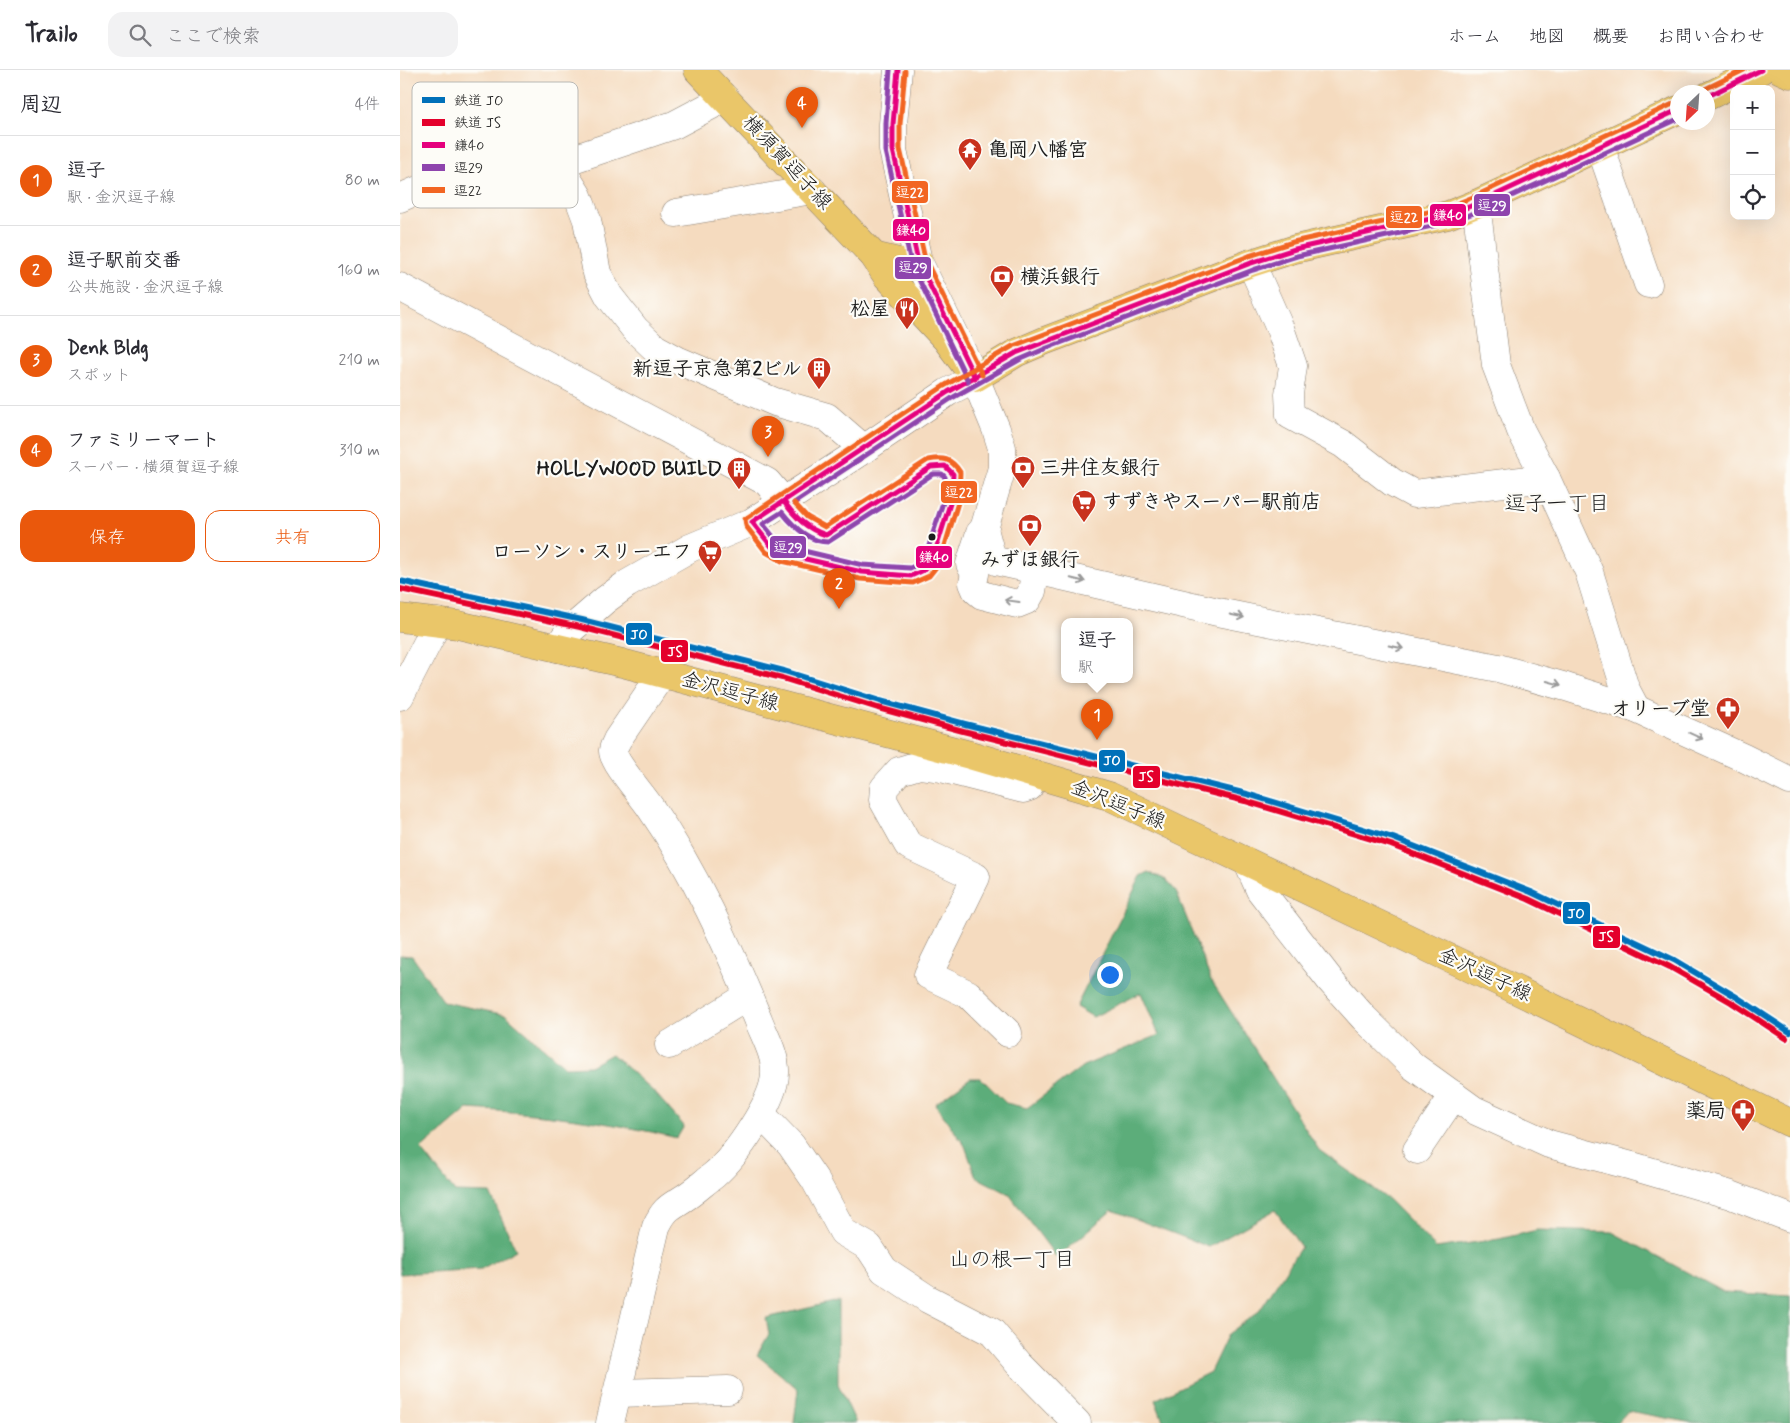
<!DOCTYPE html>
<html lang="ja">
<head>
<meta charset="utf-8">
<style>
	body { margin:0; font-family:Mynerve,"Klee One",sans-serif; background:#f2f2f3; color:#2b2b33 }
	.controls { position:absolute; right:15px; top:15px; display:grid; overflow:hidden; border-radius:10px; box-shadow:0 5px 20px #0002 }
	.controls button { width:45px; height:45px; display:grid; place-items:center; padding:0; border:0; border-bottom:1px solid #e1e1e2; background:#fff; color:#2b2b33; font:25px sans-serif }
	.compass { position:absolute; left:1270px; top:15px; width:45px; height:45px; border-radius:50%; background:#fff; box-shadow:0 5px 20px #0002; rotate:205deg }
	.you { position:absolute; left:709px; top:904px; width:18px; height:18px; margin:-12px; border:4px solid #fff; border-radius:50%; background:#1a73e8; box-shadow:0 0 0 8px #1a73e833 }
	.badge { display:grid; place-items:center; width:32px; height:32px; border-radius:50%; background:#ea580c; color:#fff; font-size:16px; font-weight:700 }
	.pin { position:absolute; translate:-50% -41px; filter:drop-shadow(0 1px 2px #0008) }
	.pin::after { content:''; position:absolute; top:26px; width:18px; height:15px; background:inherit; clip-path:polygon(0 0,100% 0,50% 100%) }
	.popup { position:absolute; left:661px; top:548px; width:72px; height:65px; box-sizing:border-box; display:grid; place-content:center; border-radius:10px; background:#fff; filter:drop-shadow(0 1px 4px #0005); font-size:16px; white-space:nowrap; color:#7c7c81 }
	.popup b { font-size:19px; color:#2b2b33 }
	.popup::after { content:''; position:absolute; left:50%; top:100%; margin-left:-10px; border:10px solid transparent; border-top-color:#fff }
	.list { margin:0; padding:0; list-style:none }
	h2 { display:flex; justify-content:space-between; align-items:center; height:65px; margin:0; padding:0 20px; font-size:21px }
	h2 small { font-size:16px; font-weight:400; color:#7c7c81 }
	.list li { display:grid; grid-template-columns:32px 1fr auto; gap:15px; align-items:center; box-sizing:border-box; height:90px; padding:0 20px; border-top:1px solid #e1e1e2 }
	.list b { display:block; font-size:19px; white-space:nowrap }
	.list p { margin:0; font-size:16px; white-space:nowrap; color:#7c7c81 }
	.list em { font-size:16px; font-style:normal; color:#7c7c81 }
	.actions { display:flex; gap:10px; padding:15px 20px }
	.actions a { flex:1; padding:11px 0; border:1px solid #ea580c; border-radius:15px; text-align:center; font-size:18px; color:#ea580c }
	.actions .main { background:#ea580c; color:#fff }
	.icon { flex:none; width:28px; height:28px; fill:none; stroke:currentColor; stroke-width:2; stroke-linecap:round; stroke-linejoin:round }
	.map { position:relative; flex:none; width:1390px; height:1353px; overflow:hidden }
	header { display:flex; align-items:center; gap:30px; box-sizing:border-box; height:70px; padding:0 25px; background:#fff; border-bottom:1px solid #e1e1e2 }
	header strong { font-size:24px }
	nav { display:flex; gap:28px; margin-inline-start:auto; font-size:18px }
	.search { width:350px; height:45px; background:#f2f2f3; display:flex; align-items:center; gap:12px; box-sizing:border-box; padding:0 18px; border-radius:15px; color:#7c7c81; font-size:19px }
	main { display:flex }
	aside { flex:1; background:#fff }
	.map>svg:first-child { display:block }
	.forest { fill:#5bad7a; stroke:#3c644b }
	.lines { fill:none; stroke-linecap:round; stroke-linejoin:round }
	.minor-casing { stroke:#887c6e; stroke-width:29 }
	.major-casing { stroke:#887c6e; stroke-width:29 }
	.minor { stroke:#fff; stroke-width:28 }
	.major { stroke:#eac669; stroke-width:28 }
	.bus-1-casing { stroke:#fdfcf7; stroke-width:9 }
	.bus-2-casing { stroke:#fdfcf7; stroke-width:9 }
	.bus-3-casing { stroke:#fdfcf7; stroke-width:9 }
	.bus-1 { stroke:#e5007d; stroke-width:5 }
	.bus-2 { stroke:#8e44ad; stroke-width:5 }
	.bus-3 { stroke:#f26522; stroke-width:5 }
	.rail-1-casing { stroke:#fdfcf7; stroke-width:10 }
	.rail-2-casing { stroke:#fdfcf7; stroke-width:10 }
	.rail-1 { stroke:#0070b9; stroke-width:6 }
	.rail-2 { stroke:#e4002b; stroke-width:6 }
	.oneway { stroke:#999 }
	.bus-dot { fill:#1c1c1c; stroke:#fdfcf7; stroke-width:2 }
	.labels { text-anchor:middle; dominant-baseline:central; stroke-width:4.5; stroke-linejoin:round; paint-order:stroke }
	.poi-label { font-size:20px; font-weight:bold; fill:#1c1c1c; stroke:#fdfcf7; text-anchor:end }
	.street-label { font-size:20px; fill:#1c1c1c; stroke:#fdfcf7 }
	.neighbourhood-label { font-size:21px; fill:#1c1c1c; stroke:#fdfcf7 }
	.key { fill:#fdfcf7; stroke:#bab9b5; stroke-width:1 }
	.key-label { font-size:14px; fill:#1c1c1c }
	.line-badge { stroke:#fdfcf7; stroke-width:2 }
	.badge-label { font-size:14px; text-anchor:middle; font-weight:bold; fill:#fff }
</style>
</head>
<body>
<header>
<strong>Trailo</strong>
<div class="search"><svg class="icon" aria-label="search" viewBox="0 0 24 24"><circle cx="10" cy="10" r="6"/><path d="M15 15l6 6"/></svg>ここで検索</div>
<nav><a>ホーム</a><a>地図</a><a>概要</a><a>お問い合わせ</a></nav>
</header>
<main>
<aside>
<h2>周辺<small>4件</small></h2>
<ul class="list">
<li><span class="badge">1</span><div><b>逗子</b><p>駅 · 金沢逗子線</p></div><em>80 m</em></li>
<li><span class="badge">2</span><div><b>逗子駅前交番</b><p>公共施設 · 金沢逗子線</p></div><em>160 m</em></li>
<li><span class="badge">3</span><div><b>Denk Bldg</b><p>スポット</p></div><em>210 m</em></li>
<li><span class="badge">4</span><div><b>ファミリーマート</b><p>スーパー · 横須賀逗子線</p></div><em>310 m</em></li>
</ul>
<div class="actions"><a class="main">保存</a><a>共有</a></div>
</aside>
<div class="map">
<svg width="1390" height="1353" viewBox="0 0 1390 1353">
	<rect width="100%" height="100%" fill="#fdfcf7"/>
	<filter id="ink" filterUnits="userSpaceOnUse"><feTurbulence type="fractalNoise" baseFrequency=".02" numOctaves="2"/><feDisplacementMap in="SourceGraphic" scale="10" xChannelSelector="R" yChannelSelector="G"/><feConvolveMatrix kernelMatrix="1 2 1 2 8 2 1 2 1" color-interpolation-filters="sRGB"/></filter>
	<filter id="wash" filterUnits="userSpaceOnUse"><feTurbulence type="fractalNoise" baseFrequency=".0096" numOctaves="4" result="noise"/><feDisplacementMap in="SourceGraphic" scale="20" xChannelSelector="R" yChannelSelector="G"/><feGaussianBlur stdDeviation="1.12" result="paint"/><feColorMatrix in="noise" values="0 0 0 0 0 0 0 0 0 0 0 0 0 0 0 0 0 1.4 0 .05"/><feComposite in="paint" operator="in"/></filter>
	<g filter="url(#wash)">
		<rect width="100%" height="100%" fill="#f5dbbf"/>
		<g class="forest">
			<path d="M749 802 765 809 776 821 811 910 919 1080 989 1130 1036 1178 1099 1169 1137 1160 1212 1162 1324 1222 1390 1226V1353H1294L1228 1341 1217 1353H764L755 1330 810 1302 828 1264 858 1242 901 1177 875 1140 809 1177 712 1140 657 1188 609 1124 576 1107 565 1076 535 1034 570 1008H581L606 1033 627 1038 683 996 759 965 741 923 693 947 676 937 741 806Z"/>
			<path d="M0 885 12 886 44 932 106 945 165 997 190 996 212 984 256 1024 284 1056 277 1068C209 1051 138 1043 68 1039L21 1079 55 1122 90 1123 116 1180 81 1199 0 1204Z"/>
			<path d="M438 1231V1314L456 1353H394L398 1319 357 1285 369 1264 366 1248Z"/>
		</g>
	</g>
	<g filter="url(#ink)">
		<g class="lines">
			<defs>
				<g id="minor">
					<path d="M498 0 493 54V80L518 191 575 308 596 359 602 378V398L584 459"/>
					<path d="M1200 76 1248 214"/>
					<path d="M158 94 178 126 187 150 197 203 209 226 235 259 255 278 277 290 375 332 427 347 464 379"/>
					<path d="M0 128 57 103 77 97 95 95 158 94 274 55 325 28"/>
					<path d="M1076 134 1096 295 1121 361 1146 408 1189 502 1225 618 1236 639"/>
					<path d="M276 143 412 120"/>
					<path d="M851 193 881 261 893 296 889 324 890 345 943 374 992 412 1014 424 1146 408"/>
					<path d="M0 217 367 412 384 432"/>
					<path d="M631 500 634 510 632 521 627 530 617 534 582 525 576 520 573 513 575 504 570 494 580 463 584 459 591 485 596 491 818 542 1098 598 1166 617 1236 639 1344 688 1390 711"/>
					<path d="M157 578 170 560 182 550 205 530 227 514 290 478 352 452 464 379 548 322 575 308"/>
					<path d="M0 626 38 552"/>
					<path d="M848 793 860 820 930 910 964 948 1013 996 1074 1040 1149 1074 1232 1096 1331 1125 1390 1148"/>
					<path d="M608 963 568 924 528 905 576 807 508 775 483 730 484 718 499 701 519 695 541 698 623 719 629 717 634 704"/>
					<path d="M269 975 348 926"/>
					<path d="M361 1044 391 1075 415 1110 443 1162 469 1177 484 1200 528 1229 592 1262 619 1294 677 1353"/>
					<path d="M1017 1080 1054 1025"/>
					<path d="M217 1323 328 1320"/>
					<path d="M210 1353 256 1157C266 1135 272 1137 290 1124 298 1118 306 1111 314 1105 335 1087 375 1031 375 1003 376 985 364 965 358 949 328 876 295 802 250 737 243 726 212 691 213 681 213 677 216 673 217 670L262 604"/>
				</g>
				<g id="major">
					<path d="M298 0 474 186 487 206 546 269 575 308 616 283 644 271 851 193 895 179 1048 145 1076 134 1278 40"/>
					<path d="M1381 0 1390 4"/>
					<path d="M1308 26 1361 0"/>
					<path d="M474 186 499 192 518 191"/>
					<path d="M0 548 58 555 222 593 570 685 709 726 1106 915 1390 1053"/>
				</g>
			</defs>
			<use href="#minor" class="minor-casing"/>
			<use href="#major" class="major-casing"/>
			<use href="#minor" class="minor"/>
			<use href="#major" class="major"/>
			<defs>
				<g id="bus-1">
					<path d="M498 0 493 54V80L518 191 575 308"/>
					<path d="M1308 26 1361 0"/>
					<path d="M384 432C396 448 407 459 426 465L531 397 545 396 553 404 552 427 533 489 524 500 511 506 462 502 384 484 372 477 352 452 548 322 616 283 851 193 895 179 1048 145 1076 134 1278 40"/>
				</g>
				<g id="bus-2">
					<path d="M490 0 486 53V81L511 193 568 311"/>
					<path d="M533 404H542L545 407V426L526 485 519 494 510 498 463 495 387 477 377 471 363 454 382 442C393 456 409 472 428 472Z"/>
					<path d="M394 433 552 328 619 290 647 278 853 200 897 186 1050 152 1079 141 1278 49"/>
				</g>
				<g id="bus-3">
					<path d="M505 1 500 54V79L525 189 582 305"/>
					<path d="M1305 19 1344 0"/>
					<path d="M394 433 407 447 425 457 528 390C543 387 551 388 560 402L559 429 540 492 529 506 513 513 460 509 382 491 366 482 346 456 345 449 544 316 613 276 849 186 893 172 1046 138 1073 127 1275 33"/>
				</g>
			</defs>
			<use href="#bus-1" class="bus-1-casing"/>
			<use href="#bus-2" class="bus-2-casing"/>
			<use href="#bus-3" class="bus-3-casing"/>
			<use href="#bus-1" class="bus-1"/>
			<use href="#bus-2" class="bus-2"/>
			<use href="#bus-3" class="bus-3"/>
			<defs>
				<path id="rail-1" d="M0 511 182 550 384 601 480 631 565 654 847 724 993 768 1131 822 1274 890 1335 926 1390 962"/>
				<path id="rail-2" d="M0 519 180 557 382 608 478 638 563 661 845 731 991 775 1128 829 1270 897 1331 932 1386 968"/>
			</defs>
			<use href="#rail-1" class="rail-1-casing"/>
			<use href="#rail-2" class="rail-2-casing"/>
			<use href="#rail-1" class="rail-1"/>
			<use href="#rail-2" class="rail-2"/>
		</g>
		<defs><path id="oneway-shaft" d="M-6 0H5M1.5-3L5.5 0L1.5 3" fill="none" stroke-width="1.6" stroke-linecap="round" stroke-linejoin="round" transform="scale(1.25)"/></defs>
		<g class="oneway">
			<use href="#oneway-shaft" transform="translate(678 510) rotate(13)"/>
			<use href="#oneway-shaft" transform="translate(612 531) rotate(-172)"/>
			<use href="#oneway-shaft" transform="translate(837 546) rotate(12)"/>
			<use href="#oneway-shaft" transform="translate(996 577) rotate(11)"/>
			<use href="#oneway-shaft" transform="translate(1154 613) rotate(15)"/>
			<use href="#oneway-shaft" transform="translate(1296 666) rotate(24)"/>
		</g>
	</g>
	<defs>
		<symbol id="temple-pin" viewBox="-11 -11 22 30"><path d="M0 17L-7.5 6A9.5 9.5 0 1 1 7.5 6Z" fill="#c8321e" stroke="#fdfcf7"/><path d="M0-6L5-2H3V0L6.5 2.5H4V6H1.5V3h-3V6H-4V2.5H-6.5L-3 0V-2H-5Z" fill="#fff"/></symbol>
		<symbol id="bank-pin" viewBox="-11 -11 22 30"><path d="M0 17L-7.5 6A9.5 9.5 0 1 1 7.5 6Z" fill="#c8321e" stroke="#fdfcf7"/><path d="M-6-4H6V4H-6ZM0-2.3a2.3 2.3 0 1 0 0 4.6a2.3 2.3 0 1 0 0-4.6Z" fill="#fff"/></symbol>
		<symbol id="restaurant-pin" viewBox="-11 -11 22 30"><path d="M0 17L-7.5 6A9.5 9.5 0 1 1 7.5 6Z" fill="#c8321e" stroke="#fdfcf7"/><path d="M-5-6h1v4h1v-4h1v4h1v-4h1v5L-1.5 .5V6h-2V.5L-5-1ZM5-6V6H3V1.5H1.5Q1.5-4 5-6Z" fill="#fff"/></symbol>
		<symbol id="building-pin" viewBox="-11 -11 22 30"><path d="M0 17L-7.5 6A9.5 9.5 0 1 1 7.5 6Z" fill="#c8321e" stroke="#fdfcf7"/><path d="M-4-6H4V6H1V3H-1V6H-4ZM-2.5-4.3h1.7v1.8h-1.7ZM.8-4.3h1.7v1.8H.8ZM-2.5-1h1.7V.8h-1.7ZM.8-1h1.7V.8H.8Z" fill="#fff"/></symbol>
		<symbol id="supermarket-pin" viewBox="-11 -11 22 30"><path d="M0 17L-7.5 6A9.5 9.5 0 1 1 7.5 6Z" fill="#c8321e" stroke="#fdfcf7"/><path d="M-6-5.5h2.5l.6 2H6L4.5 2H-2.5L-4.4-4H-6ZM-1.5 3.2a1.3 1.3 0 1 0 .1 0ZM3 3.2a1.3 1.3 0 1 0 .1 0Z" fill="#fff"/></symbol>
		<symbol id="pharmacy-pin" viewBox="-11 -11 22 30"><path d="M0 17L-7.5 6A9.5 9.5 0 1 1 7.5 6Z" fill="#c8321e" stroke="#fdfcf7"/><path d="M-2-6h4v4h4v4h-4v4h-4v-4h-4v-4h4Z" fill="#fff"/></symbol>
	</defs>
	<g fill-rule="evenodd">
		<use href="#temple-pin" x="556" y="66" width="28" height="38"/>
		<use href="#bank-pin" x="588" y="193" width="28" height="38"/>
		<use href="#restaurant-pin" x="493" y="225" width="28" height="38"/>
		<use href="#building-pin" x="405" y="285" width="28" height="38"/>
		<use href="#bank-pin" x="609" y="384" width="28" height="38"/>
		<use href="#building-pin" x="325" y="385" width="28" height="38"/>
		<use href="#supermarket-pin" x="670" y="418" width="28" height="38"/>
		<use href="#bank-pin" x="616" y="442" width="28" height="38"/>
		<use href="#supermarket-pin" x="296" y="468" width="28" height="38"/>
		<use href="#pharmacy-pin" x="1314" y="625" width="28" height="38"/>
		<use href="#pharmacy-pin" x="1329" y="1027" width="28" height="38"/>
	</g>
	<circle class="bus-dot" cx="532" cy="467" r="4.5"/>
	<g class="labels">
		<g class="poi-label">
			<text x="588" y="80" text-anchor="start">亀岡八幡宮</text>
			<text x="620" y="207" text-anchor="start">横浜銀行</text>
			<text x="490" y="239">松屋</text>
			<text x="402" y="299">新逗子京急第2ビル</text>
			<text x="640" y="398" text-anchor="start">三井住友銀行</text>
			<text x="322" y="399">HOLLYWOOD BUILD</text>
			<text x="702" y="432" text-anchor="start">すずきやスーパー駅前店</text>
			<text x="292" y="482">ローソン・スリーエフ</text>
			<text x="630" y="490" text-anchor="middle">みずほ銀行</text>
			<text x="1310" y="639">オリーブ堂</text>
			<text x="1326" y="1041">薬局</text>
		</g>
		<g class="street-label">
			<text transform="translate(387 93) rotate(47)">横須賀逗子線</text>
			<text transform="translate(330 622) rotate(15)">金沢逗子線</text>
			<text transform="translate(718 735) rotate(22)">金沢逗子線</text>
			<text transform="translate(1085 905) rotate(25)">金沢逗子線</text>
		</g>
		<g class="neighbourhood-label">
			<text x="1157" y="434">逗子一丁目</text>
			<text x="612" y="1190">山の根一丁目</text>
		</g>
	</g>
	<rect x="12" y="12" width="166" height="126" rx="8" class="key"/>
	<rect x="22" y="27" width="23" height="6" fill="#0070b9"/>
	<rect x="22" y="49" width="23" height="7" fill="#e4002b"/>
	<rect x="22" y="72" width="23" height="6" fill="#e5007d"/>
	<rect x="22" y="94" width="23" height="7" fill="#8e44ad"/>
	<rect x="22" y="117" width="23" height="6" fill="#f26522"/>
	<g class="key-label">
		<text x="54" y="35">鉄道 JO</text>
		<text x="54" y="57">鉄道 JS</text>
		<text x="54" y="80">鎌40</text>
		<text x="54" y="102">逗29</text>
		<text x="54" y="125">逗22</text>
	</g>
	<g class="line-badge">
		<rect x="491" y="110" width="38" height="24" rx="5" fill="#f26522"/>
		<rect x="1073" y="123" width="38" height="24" rx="5" fill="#8e44ad"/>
		<rect x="1029" y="133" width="38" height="24" rx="5" fill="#e5007d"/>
		<rect x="985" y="135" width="38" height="24" rx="5" fill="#f26522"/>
		<rect x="492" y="148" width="38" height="24" rx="5" fill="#e5007d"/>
		<rect x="494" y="186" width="38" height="24" rx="5" fill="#8e44ad"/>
		<rect x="540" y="410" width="38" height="24" rx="5" fill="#f26522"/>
		<rect x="369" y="465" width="38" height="24" rx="5" fill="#8e44ad"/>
		<rect x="515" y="475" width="38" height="24" rx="5" fill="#e5007d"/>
		<rect x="225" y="552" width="28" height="24" rx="5" fill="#0070b9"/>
		<rect x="260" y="569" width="29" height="24" rx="5" fill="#e4002b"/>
		<rect x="698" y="679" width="28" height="24" rx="5" fill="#0070b9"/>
		<rect x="732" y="695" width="29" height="24" rx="5" fill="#e4002b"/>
		<rect x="1162" y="831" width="29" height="24" rx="5" fill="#0070b9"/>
		<rect x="1192" y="855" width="29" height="24" rx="5" fill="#e4002b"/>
	</g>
	<g class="badge-label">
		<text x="510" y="127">逗22</text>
		<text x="1092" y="140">逗29</text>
		<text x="1048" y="150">鎌40</text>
		<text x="1004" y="152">逗22</text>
		<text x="511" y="165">鎌40</text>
		<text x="513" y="202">逗29</text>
		<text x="559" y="427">逗22</text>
		<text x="388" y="482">逗29</text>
		<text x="534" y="492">鎌40</text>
		<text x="239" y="569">JO</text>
		<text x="275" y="586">JS</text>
		<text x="712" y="695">JO</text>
		<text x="746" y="711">JS</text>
		<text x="1176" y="848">JO</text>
		<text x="1206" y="871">JS</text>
	</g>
</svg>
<div class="controls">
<button>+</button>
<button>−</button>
<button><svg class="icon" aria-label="locate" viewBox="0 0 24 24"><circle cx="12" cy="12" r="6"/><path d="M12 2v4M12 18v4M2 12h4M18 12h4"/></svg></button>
</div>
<svg class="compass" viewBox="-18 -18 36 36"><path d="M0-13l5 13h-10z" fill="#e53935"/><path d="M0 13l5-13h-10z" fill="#7c7c81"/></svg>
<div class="you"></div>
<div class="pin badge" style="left:697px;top:670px">1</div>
<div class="popup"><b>逗子</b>駅</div>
<div class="pin badge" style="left:439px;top:539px">2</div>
<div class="pin badge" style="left:368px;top:387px">3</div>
<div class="pin badge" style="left:402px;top:58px">4</div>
</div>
</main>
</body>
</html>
